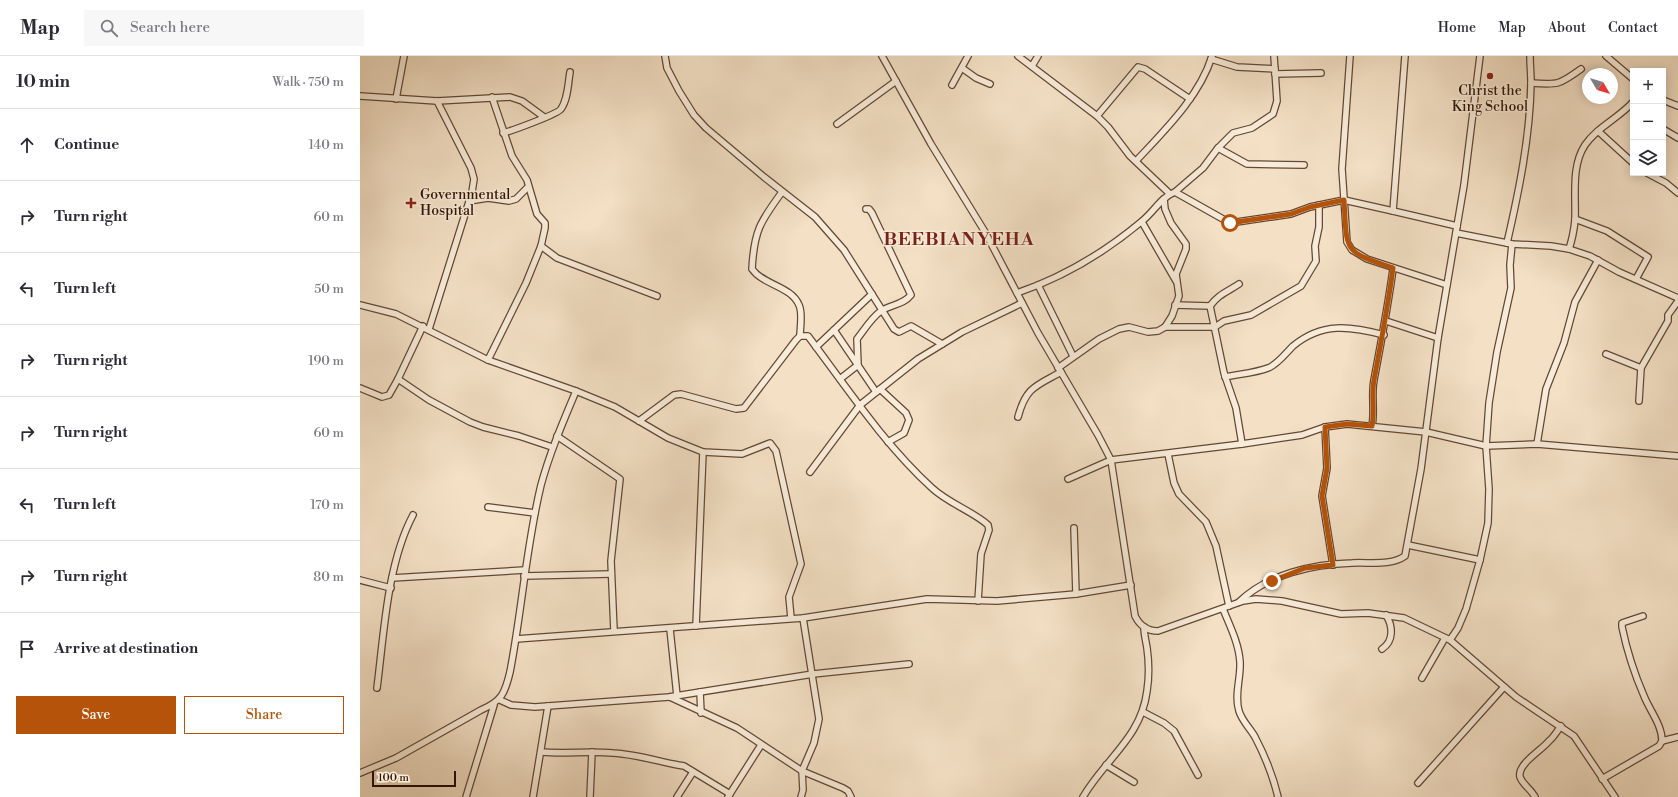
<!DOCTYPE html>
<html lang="en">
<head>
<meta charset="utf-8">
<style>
	body { margin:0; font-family:"Libre Bodoni",serif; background:#f7f7f7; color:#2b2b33 }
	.controls { position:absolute; right:12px; top:12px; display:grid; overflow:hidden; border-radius:0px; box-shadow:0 2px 10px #0003 }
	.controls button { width:36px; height:36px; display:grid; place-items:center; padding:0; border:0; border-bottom:1px solid #e1e1e2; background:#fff; color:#2b2b33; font:20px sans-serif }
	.compass { position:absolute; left:1222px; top:12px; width:36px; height:36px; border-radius:50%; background:#fff; box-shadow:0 2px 10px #0003; rotate:128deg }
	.scale { position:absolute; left:12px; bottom:10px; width:84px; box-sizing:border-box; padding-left:4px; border:2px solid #351605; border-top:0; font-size:11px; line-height:14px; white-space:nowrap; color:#351605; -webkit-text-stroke:3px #f7ebd9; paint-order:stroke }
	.stop { position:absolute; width:12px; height:12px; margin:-9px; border:3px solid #b45309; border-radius:50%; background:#fff }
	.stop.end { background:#b45309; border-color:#fff; box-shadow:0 1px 4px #0008 }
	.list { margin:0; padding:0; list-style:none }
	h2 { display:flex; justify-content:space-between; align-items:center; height:52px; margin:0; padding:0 16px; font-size:17px }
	h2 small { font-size:13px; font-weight:400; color:#7c7c81 }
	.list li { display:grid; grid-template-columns:26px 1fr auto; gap:12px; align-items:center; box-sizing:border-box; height:72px; padding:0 16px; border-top:1px solid #e1e1e2 }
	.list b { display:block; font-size:15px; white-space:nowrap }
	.list em { font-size:13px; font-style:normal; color:#7c7c81 }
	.actions { display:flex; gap:8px; padding:12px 16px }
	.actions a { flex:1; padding:9px 0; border:1px solid #b45309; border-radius:0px; text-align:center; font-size:14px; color:#b45309 }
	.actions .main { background:#b45309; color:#fff }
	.icon { flex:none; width:22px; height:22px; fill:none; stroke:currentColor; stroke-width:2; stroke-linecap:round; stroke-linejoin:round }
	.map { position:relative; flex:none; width:1318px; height:741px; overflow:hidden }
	header { display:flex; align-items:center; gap:24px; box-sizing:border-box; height:56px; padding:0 20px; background:#fff; border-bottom:1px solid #e1e1e2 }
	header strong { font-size:19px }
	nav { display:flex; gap:22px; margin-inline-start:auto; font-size:14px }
	.search { width:280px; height:36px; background:#f7f7f7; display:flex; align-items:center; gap:10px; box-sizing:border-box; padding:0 14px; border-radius:0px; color:#7c7c81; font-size:15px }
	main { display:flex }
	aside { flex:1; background:#fff }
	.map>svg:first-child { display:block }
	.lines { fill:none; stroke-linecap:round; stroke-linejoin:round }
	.street-casing { stroke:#644835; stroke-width:8 }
	.street { stroke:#f7ebd9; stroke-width:5.5 }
	.route { stroke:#b45309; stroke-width:5 }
	.poi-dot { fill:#8f2418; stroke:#f7ebd9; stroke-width:1.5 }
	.labels { text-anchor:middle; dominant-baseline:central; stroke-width:3; stroke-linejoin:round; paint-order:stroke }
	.poi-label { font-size:14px; fill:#351605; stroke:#f7ebd9 }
	.district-label { font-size:18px; font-weight:bold; letter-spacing:1px; fill:#7a1f14; stroke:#f7ebd9 }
</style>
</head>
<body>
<header>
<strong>Map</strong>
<div class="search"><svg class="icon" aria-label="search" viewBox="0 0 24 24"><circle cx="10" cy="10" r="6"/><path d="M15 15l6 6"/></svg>Search here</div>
<nav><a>Home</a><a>Map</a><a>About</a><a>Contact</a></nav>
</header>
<main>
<aside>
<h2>10 min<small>Walk · 750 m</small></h2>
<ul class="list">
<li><svg class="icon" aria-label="ahead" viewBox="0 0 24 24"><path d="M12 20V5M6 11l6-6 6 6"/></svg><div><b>Continue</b></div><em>140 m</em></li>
<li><svg class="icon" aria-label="right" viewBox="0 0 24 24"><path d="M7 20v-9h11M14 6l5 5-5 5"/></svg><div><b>Turn right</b></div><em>60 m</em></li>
<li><svg class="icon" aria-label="left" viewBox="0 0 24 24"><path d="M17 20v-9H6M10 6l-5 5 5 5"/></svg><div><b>Turn left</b></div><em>50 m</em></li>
<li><svg class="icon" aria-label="right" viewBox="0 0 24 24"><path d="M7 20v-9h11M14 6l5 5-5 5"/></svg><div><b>Turn right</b></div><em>190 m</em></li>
<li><svg class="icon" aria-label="right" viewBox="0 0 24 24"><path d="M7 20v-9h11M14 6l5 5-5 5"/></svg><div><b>Turn right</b></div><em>60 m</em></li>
<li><svg class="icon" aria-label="left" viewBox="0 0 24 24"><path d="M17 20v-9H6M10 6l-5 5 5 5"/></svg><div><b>Turn left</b></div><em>170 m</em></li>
<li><svg class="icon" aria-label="right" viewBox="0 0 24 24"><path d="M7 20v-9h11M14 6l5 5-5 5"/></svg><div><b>Turn right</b></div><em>80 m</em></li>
<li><svg class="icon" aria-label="arrive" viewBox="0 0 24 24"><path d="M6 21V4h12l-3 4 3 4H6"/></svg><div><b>Arrive at destination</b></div></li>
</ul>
<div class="actions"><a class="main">Save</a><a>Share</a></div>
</aside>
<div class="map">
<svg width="1318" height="741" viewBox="0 0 1318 741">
	<rect width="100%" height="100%" fill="#f3e0c5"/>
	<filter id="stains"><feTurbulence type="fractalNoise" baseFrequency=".005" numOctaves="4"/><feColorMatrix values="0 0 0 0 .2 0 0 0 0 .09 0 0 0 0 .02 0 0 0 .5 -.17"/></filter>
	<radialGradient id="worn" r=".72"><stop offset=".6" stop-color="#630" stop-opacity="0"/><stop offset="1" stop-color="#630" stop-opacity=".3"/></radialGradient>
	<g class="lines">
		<defs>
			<g id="street">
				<path d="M305 0 307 12 319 35 334 59 346 72 404 121 455 161 484 194 534 273 539 276 551 270 582 288"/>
				<path d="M522 0 571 88 625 176 678 277 738 379 751 404 775 560C780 570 787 575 798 575L883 545 896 543 922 545 981 558 1008 557 1044 562 1090 584 1156 641 1214 680 1255 741"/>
				<path d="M658 0 737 60 748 71 770 100 810 138"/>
				<path d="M990 0 982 113 987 186 992 194 1007 203 1087 229"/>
				<path d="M1045 0 1033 155 1097 170"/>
				<path d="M1246 0 1273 23"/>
				<path d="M851 3 877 11 915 13"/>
				<path d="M672 10 678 0"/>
				<path d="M602 12 616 22 630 28"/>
				<path d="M915 18 961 17"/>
				<path d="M1171 27C1198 29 1199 29 1221 13"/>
				<path d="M592 29 608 0"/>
				<path d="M0 40 77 45 150 41 162 45 184 61"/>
				<path d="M36 43 44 0"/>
				<path d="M1303 44 1318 50"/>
				<path d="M737 60 778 11 785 13 830 43"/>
				<path d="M477 68 536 25"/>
				<path d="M1303 73 1318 82"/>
				<path d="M1238 75 1273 107"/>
				<path d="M143 77C151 75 198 58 201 53 208 43 208 28 210 16"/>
				<path d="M858 92 887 108 944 109"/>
				<path d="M776 105C804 75 840 40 852 0"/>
				<path d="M1287 117 1306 127 1318 137"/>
				<path d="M422 136C400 166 394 175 392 213 403 229 431 230 439 249 443 257 440 272 440 280"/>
				<path d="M815 136 843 112 858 92 873 77 892 72 913 58 917 45 914 0"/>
				<path d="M804 143 805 153 811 167 826 188V193L816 218 819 240 812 260 805 271"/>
				<path d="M109 145 128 142 149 145 156 143 168 131"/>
				<path d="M1215 163 1247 175 1288 201 1276 223"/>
				<path d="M782 166 816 225"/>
				<path d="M1096 177 1152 188 1191 190 1209 193 1230 200 1259 216 1318 242"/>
				<path d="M1147 187C1159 135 1170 81 1171 27 1171 18 1170 9 1170 0"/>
				<path d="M181 190 197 202 297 240"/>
				<path d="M1209 193C1212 184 1214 174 1215 164 1216 140 1211 110 1225 89 1237 71 1259 62 1273 46"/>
				<path d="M879 228C867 236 859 238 850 250L864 317 876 352 882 388"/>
				<path d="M678 229 713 300"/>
				<path d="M657 237C701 222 745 196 781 166 793 157 801 141 815 136L870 167 931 158 950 151 984 144 1033 155"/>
				<path d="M0 249 36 258 128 304 216 335 255 351 308 382 343 396 382 398 410 387 416 395 441 508 429 541 431 562"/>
				<path d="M815 249 850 250"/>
				<path d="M1026 265 1078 282"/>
				<path d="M69 273 112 136 114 123 111 112 77 45"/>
				<path d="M474 274 516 336"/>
				<path d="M456 291 512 238"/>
				<path d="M1246 298 1281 312"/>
				<path d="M128 304 166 227 181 190 185 172V167L177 158 167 124 152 100 132 41"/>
				<path d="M698 312 739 283 759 273 769 271 788 276 798 275 805 271H855L864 265 891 259 941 230 956 205 955 190 959 171V149"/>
				<path d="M865 321C879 318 895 317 908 312 917 309 926 297 933 290 962 266 990 270 1024 279"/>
				<path d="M38 323 69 344 110 366 123 371 159 380 192 391"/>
				<path d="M480 323 498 309 497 283C504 274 512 261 521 255 532 248 543 249 551 239L512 157 509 153H506"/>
				<path d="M0 332 22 341 29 339 38 323 63 270"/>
				<path d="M520 333 546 357 549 364 544 377 528 386"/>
				<path d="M1279 345 1281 312 1308 265V259L1318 245"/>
				<path d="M658 361C666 331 676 330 701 316"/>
				<path d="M279 365 314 339 321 338 376 353 384 352 436 284 440 280H448C487 332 524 388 572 432 588 447 614 456 628 469L629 474 621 498 618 545"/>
				<path d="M1012 370C1015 355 1011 339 1014 324 1021 287 1028 250 1033 213"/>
				<path d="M965 371 967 412 962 440 973 509"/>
				<path d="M197 380 260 423 251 505 254 575"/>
				<path d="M1177 388 1186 333 1204 287 1215 246 1238 204"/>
				<path d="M808 398 814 427 819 438 846 466 856 490 869 550"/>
				<path d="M450 416 500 349 558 303 602 276 662 247"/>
				<path d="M708 423 751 404 882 388 942 379 965 371 987 368 1066 376 1126 390 1177 388 1318 400"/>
				<path d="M128 451 175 457"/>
				<path d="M714 472 716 538"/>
				<path d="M1048 489 1120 504"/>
				<path d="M164 520 251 518"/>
				<path d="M32 522 165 514"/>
				<path d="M0 524 31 532"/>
				<path d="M879 546C908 518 953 508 992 507 1010 506 1031 510 1045 500L1061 413 1078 282 1104 129 1120 0"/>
				<path d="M863 553C870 570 879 588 880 606 881 622 874 639 879 655 882 665 890 672 895 681 905 700 913 720 918 741"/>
				<path d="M336 570 343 396"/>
				<path d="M310 573 317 640"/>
				<path d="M156 583 443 562 567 543 637 545 716 538 771 529"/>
				<path d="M1090 584 1098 572 1106 553 1120 504 1128 467 1129 433 1126 390 1129 347 1137 296 1151 232 1150 209 1152 188"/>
				<path d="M1022 593C1034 585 1033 570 1026 559"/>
				<path d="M1062 622 1085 582"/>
				<path d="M17 632C24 578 27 508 53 459"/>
				<path d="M340 636 341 657"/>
				<path d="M310 641 377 672 442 715 483 732 488 735 491 741"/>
				<path d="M140 644 151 649 175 651 309 641 453 618 549 608"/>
				<path d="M783 656 804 667 814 675 838 719"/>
				<path d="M1302 685 1318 681"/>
				<path d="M181 696C205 698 229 695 253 697 274 698 297 705 318 709L324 710 370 738"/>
				<path d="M746 709 774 726"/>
				<path d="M0 717 36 702 121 654C142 645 145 637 150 616 162 554 166 491 181 429 190 396 203 366 216 335"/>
				<path d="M1242 723 1299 690 1302 685C1302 669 1290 655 1284 640 1274 617 1267 595 1262 571V567L1283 560"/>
				<path d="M1058 727 1144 631"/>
				<path d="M106 741 134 649"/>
				<path d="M173 741 188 650"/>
				<path d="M230 741 232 696"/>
				<path d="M317 741 333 716"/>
				<path d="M368 741 401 689"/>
				<path d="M441 741 443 734 442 715 454 687 459 663 443 562"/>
				<path d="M723 741C745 703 781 682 787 635 789 622 789 606 787 592 786 585 784 579 784 571"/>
				<path d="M1175 741C1171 733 1163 729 1160 721 1157 708 1182 694 1189 685 1194 681 1197 675 1201 670"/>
			</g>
		</defs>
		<use href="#street" class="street-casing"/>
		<use href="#street" class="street"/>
	</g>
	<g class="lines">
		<path class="route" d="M870 167 931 158 950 151 984 144C987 197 983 195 1033 212 1028 250 1021 287 1014 324 1011 339 1015 355 1012 370L987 368 965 371 967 412 962 440 973 509 945 512 912 525"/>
	</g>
	<g class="poi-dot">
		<circle cx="1130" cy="20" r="4"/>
		<path d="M49 141h4v4h4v4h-4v4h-4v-4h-4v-4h4z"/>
	</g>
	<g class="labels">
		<g class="poi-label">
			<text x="1130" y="35">Christ the<tspan x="1130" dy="16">King School</tspan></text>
			<text x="60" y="139" text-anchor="start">Governmental<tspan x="60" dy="16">Hospital</tspan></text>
		</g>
		<g class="district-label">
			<text x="599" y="183">BEEBIANYEHA</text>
		</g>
	</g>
	<rect width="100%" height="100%" filter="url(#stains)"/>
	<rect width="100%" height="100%" fill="url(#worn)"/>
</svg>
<div class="controls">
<button>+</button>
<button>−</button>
<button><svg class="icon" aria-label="layers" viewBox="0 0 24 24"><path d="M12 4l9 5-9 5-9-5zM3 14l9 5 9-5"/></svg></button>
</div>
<svg class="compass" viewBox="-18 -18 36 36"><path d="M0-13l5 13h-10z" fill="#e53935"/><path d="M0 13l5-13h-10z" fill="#7c7c81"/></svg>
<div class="scale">100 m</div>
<div class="stop" style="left:870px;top:167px"></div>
<div class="stop end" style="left:912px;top:525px"></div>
</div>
</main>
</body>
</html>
